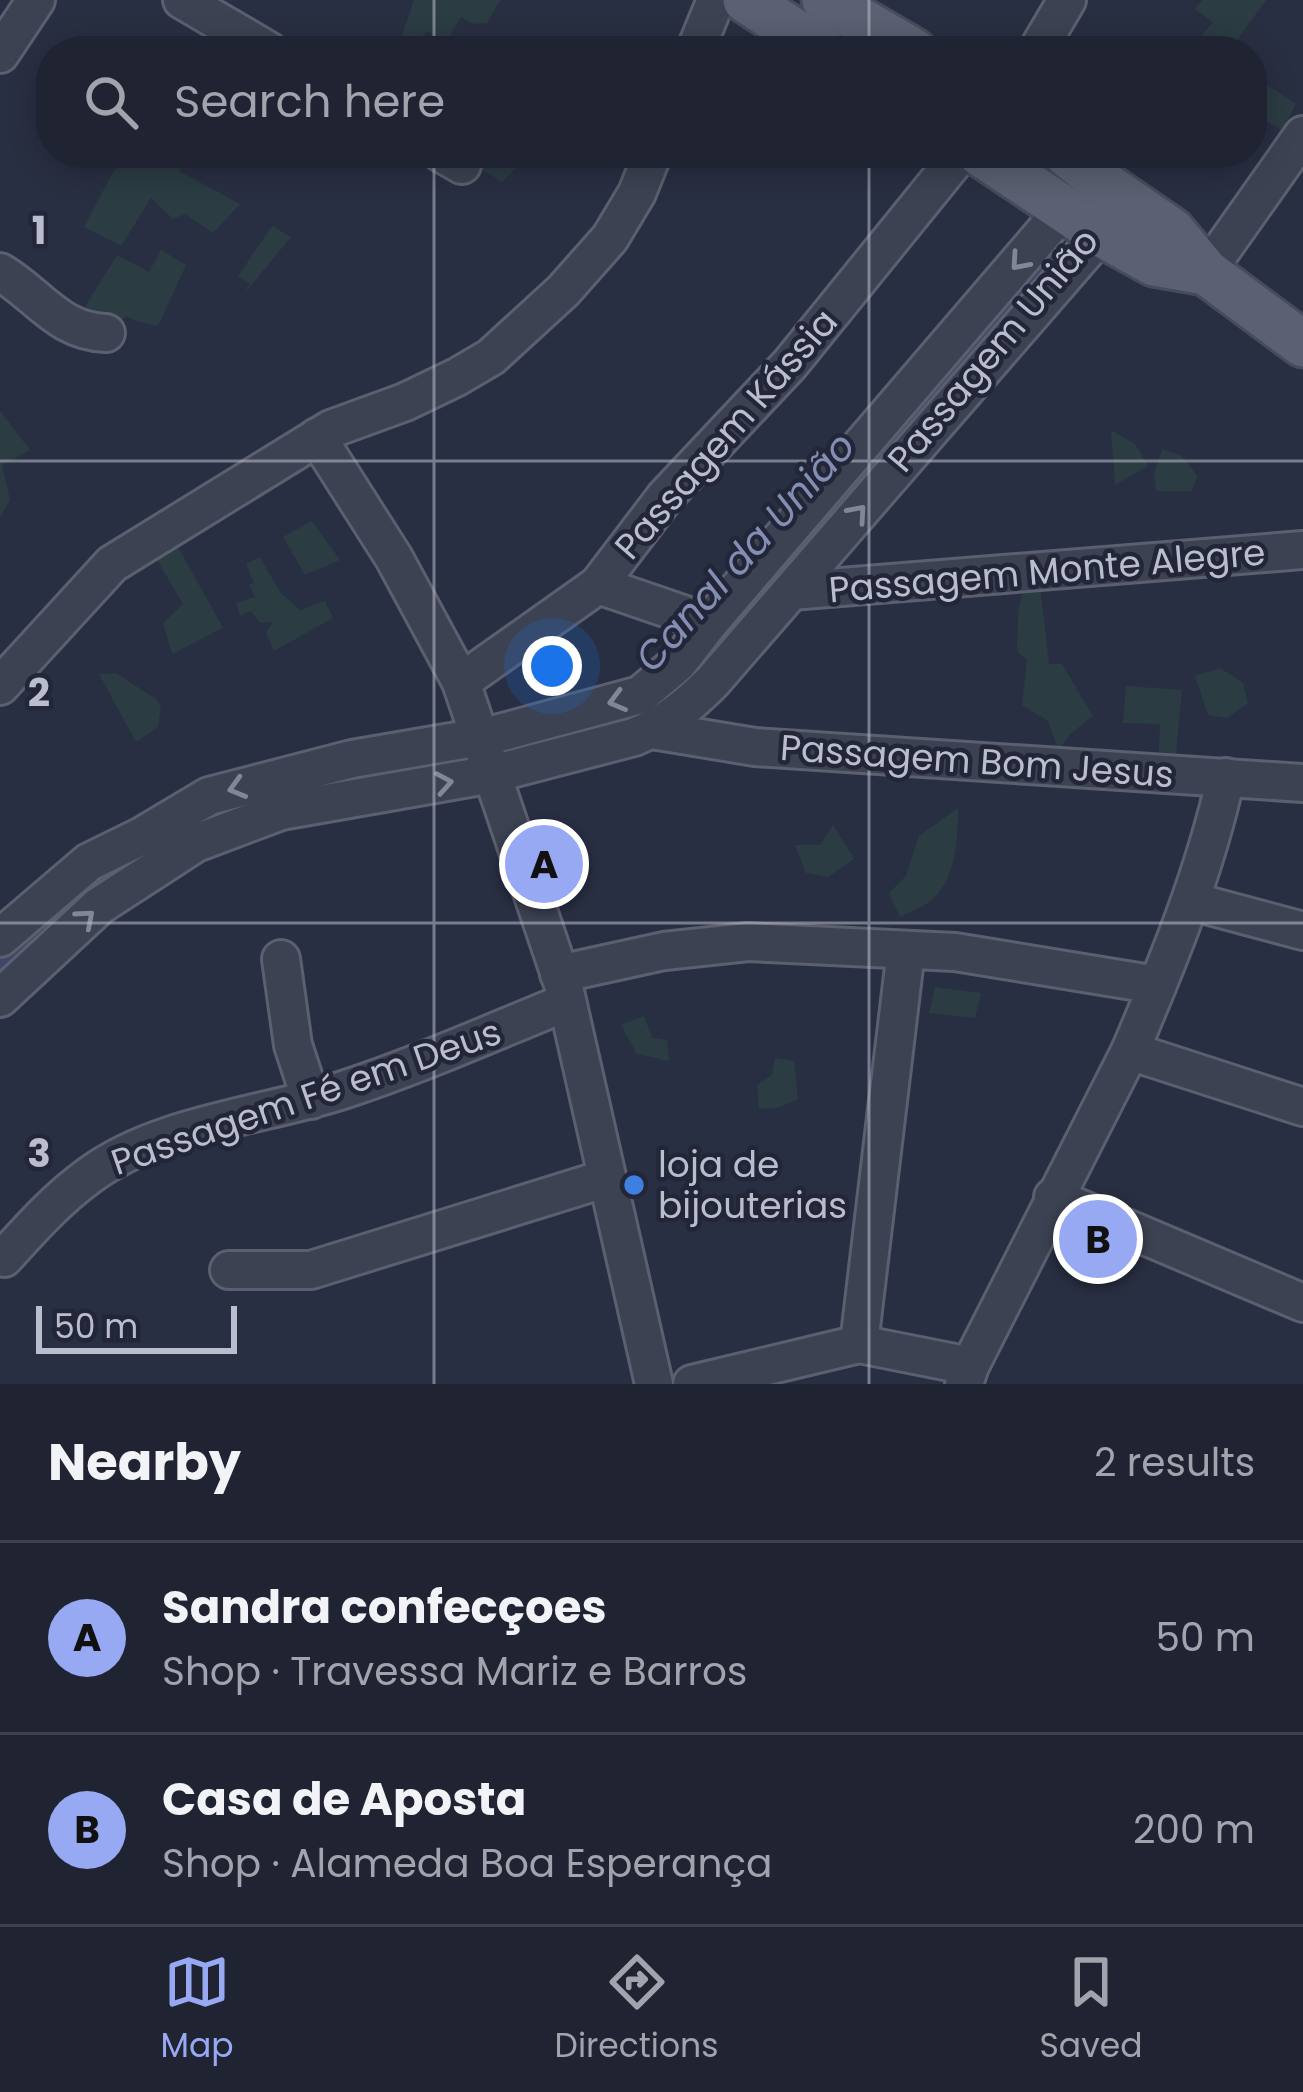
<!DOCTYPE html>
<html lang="en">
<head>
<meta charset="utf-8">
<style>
	body { margin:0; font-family:Poppins,sans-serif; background:#272b3a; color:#f1f3f6 }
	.scale { position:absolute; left:36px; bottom:30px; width:201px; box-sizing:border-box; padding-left:12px; border:6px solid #babecc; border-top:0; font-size:33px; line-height:42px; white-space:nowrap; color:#babecc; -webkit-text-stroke:9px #222638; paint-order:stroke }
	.you { position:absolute; left:552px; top:666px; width:42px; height:42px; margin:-30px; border:9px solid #fff; border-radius:50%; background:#1a73e8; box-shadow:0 0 0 18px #1a73e833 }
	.badge { display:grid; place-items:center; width:78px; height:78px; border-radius:50%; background:#98a9f3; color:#111; font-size:39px; font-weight:700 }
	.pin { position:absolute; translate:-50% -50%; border:6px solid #fff; box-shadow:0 3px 12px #0006 }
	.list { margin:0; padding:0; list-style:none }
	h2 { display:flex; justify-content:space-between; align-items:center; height:156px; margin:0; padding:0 48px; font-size:51px }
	h2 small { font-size:39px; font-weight:400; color:#a1a4ac }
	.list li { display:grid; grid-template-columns:78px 1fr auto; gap:36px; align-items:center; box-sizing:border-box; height:192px; padding:0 48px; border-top:3px solid #3c404d }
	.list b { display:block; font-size:45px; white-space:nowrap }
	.list p { margin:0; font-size:39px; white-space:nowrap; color:#a1a4ac }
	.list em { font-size:39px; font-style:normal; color:#a1a4ac }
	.icon { flex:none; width:66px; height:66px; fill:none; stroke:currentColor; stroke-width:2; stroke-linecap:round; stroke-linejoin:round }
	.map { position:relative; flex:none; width:1303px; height:1384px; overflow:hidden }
	.search { position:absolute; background:#1f2332; box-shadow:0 6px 30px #0003; left:36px; right:36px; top:36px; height:132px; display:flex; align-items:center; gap:30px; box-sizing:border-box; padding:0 42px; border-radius:48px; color:#a1a4ac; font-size:45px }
	.sheet { height:540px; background:#1f2332 }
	nav { display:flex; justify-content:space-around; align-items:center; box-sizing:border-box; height:168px; border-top:3px solid #3c404d; background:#1f2332; font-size:33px; color:#a1a4ac }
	nav a { display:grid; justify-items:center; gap:6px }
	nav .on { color:#98a9f3 }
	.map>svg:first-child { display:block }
	.green { fill:#2b3c43 }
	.water { fill:#3e4769 }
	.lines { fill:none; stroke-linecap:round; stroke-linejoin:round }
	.minor-casing { stroke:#5b5f6f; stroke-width:42 }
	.major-casing { stroke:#474b5b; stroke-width:51 }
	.minor { stroke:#3d4252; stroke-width:36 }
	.major { stroke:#5b6072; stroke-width:45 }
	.oneway { stroke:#828695 }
	.grid { fill:none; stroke:#babecc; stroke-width:3; stroke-opacity:0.55 }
	.shop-dot { fill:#3f7fe0; stroke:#222638; stroke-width:4.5 }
	.labels { text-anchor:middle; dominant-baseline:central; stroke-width:9; stroke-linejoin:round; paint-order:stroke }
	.street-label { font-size:36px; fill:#babecc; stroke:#222638 }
	.poi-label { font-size:36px; fill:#babecc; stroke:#222638; text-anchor:start }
	.water-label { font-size:39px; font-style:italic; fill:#848eb2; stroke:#222638 }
	.grid-label { font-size:39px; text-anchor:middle; font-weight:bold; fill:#babecc; stroke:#222638; stroke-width:9; stroke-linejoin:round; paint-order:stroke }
</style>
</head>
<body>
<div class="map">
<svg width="1303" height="1384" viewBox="0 0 1303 1384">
	<rect width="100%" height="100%" fill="#292f42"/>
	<g class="green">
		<path d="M414 0H500L487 23 474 24 461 17 447 41 426 31 413 51 399 44Z"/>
		<path d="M1202 0H1266L1229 51H1216L1199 39 1213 22 1195 9Z"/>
		<path d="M1252 75 1296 104 1282 130 1268 122 1252 144Z"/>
		<path d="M131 153H190L179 171 240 204 213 233 185 214 173 219 151 198 121 246 84 227 112 174Z"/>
		<path d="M481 153H531L502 182 482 170Z"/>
		<path d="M272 226 291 237 243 295 250 284 238 276Z"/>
		<path d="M161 250 186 265 158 326 136 321 126 316 114 328 85 307 117 255 149 272Z"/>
		<path d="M0 411 30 450 2 465 10 500 0 518Z"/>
		<path d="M1111 430 1135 444 1148 466 1115 485Z"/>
		<path d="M1162 449 1182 456 1197 476 1192 491H1156L1154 475Z"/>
		<path d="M312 521 340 560 305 575 283 537Z"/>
		<path d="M172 536 223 628 172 654 163 623 183 604 149 546Z"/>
		<path d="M260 557 280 592 300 610 325 601 333 618 274 651 266 633 273 622 260 623 251 611 240 616 236 603 255 597 249 584 254 583 246 564Z"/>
		<path d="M1040 585 1049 664H1062L1093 716 1069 735 1059 751 1048 721 1022 705 1027 660 1017 651 1018 613 1023 592Z"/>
		<path d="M1220 668 1243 683 1248 703 1227 718 1208 715 1195 676Z"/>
		<path d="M116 673 156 699 161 707 158 727 136 742 99 674Z"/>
		<path d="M1126 686 1182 690 1175 764 1159 752 1160 724 1123 723Z"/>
		<path d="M958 808C958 840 956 883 928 903 920 908 909 912 900 917L889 893 906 876 919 836Z"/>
		<path d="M833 825 854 859 828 877 806 873 795 845H820Z"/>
		<path d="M935 987 981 993 975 1018 929 1013Z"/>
		<path d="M644 1016 652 1038 667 1040 669 1061 637 1054 621 1025Z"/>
		<path d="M775 1058 794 1061 798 1099 780 1107 759 1109 757 1085 772 1075Z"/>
	</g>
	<g class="water">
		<path d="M1059 240 1069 247 693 685 656 715 504 757 498 746 649 706 933 389Z"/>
		<path d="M468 749 471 767 174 845 43 928 0 975V952L36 917 199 812Z"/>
	</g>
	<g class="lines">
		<defs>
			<g id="minor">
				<path d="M182 0 269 51"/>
				<path d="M695 51 716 0"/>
				<path d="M1037 51 1067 0"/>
				<path d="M0 54 36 0"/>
				<path d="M441 153 462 165"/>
				<path d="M0 272C38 294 57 331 106 333"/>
				<path d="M1206 272 1303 135"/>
				<path d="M317 437 394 558 461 682 564 987 654 1384"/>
				<path d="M598 585 709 623"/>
				<path d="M791 591 1303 550"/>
				<path d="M461 682 598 585 665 497 790 364 961 153"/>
				<path d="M0 686 112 564 331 429 405 402 457 377 491 357 563 291 610 238 637 193 653 153"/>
				<path d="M652 730 755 747 1303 783"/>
				<path d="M1191 901 1303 931"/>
				<path d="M0 938 89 862 142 836 209 796 352 759 492 735 640 695 678 663 709 623 1064 209 1086 196"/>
				<path d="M281 959 293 1045 311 1100"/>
				<path d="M559 974 664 951 748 942 955 952 1157 985"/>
				<path d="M0 998 99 906 196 843 281 811 492 774 634 737C666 724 688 706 712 682L1086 251 1100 233 1103 207"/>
				<path d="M1130 1051 1303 1107"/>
				<path d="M1053 1197 1303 1303"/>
				<path d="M4 1258C31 1228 57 1199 90 1175 159 1124 263 1116 343 1090 419 1065 493 1032 567 1002"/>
				<path d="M229 1270H311L607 1178"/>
				<path d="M859 1344 906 950"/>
				<path d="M692 1384 859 1344 970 1366"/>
				<path d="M964 1384 970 1366 1130 1051C1168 962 1205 872 1226 777"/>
			</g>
			<g id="major">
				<path d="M746 0 824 51"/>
				<path d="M825 0 913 51"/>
				<path d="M980 153 1100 233 1154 263 1206 272"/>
				<path d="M1066 153 1105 185 1172 231 1206 272 1303 344"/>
			</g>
		</defs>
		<use href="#minor" class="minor-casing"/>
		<use href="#major" class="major-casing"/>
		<use href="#minor" class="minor"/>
		<use href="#major" class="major"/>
	</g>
	<defs><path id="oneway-chevron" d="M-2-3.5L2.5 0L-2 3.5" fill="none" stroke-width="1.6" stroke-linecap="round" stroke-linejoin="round" transform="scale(3)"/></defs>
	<g class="oneway">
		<use href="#oneway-chevron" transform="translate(1019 262) rotate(131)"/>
		<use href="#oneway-chevron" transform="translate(858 513) rotate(-49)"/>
		<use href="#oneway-chevron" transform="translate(617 701) rotate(165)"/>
		<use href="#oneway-chevron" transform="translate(444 783) rotate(-10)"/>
		<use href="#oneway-chevron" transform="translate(237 788) rotate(164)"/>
		<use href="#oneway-chevron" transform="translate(86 918) rotate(-41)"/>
	</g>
	<path class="grid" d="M434 0V51M869 0V51M434 153V1384M869 153V1384M0 461H1303M0 923H1303"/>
	<circle class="shop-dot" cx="634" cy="1185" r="12"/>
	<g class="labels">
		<g class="street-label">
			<text transform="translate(993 350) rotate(-50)">Passagem União</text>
			<text transform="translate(726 434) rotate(-49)">Passagem Kássia</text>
			<text transform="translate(1047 571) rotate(-5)">Passagem Monte Alegre</text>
			<text transform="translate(977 761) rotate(4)">Passagem Bom Jesus</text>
			<text transform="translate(306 1097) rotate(-19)">Passagem Fé em Deus</text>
		</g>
		<g class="poi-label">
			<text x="658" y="1164">loja de<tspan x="658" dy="41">bijouterias</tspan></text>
		</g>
		<g class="water-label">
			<text transform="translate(745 552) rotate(-48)">Canal da União</text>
		</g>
	</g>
	<g class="grid-label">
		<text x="39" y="244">1</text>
		<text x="39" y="706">2</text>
		<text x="39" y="1167">3</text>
	</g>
</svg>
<div class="scale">50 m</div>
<div class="you"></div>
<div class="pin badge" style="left:544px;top:864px">A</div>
<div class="pin badge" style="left:1098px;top:1239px">B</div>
<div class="search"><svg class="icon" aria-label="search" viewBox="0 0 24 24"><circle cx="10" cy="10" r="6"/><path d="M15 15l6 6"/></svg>Search here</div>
</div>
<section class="sheet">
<h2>Nearby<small>2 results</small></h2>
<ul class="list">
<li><span class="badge">A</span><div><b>Sandra confecçoes</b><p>Shop · Travessa Mariz e Barros</p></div><em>50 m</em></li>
<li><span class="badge">B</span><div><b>Casa de Aposta</b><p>Shop · Alameda Boa Esperança</p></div><em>200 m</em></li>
</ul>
</section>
<nav>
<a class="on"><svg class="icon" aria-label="map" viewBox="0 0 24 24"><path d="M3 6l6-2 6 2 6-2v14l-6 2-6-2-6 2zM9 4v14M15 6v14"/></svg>Map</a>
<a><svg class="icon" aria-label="directions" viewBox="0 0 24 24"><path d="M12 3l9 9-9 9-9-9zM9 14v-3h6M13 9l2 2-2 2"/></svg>Directions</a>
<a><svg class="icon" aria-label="saved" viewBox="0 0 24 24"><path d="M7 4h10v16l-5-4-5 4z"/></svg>Saved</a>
</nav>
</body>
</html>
